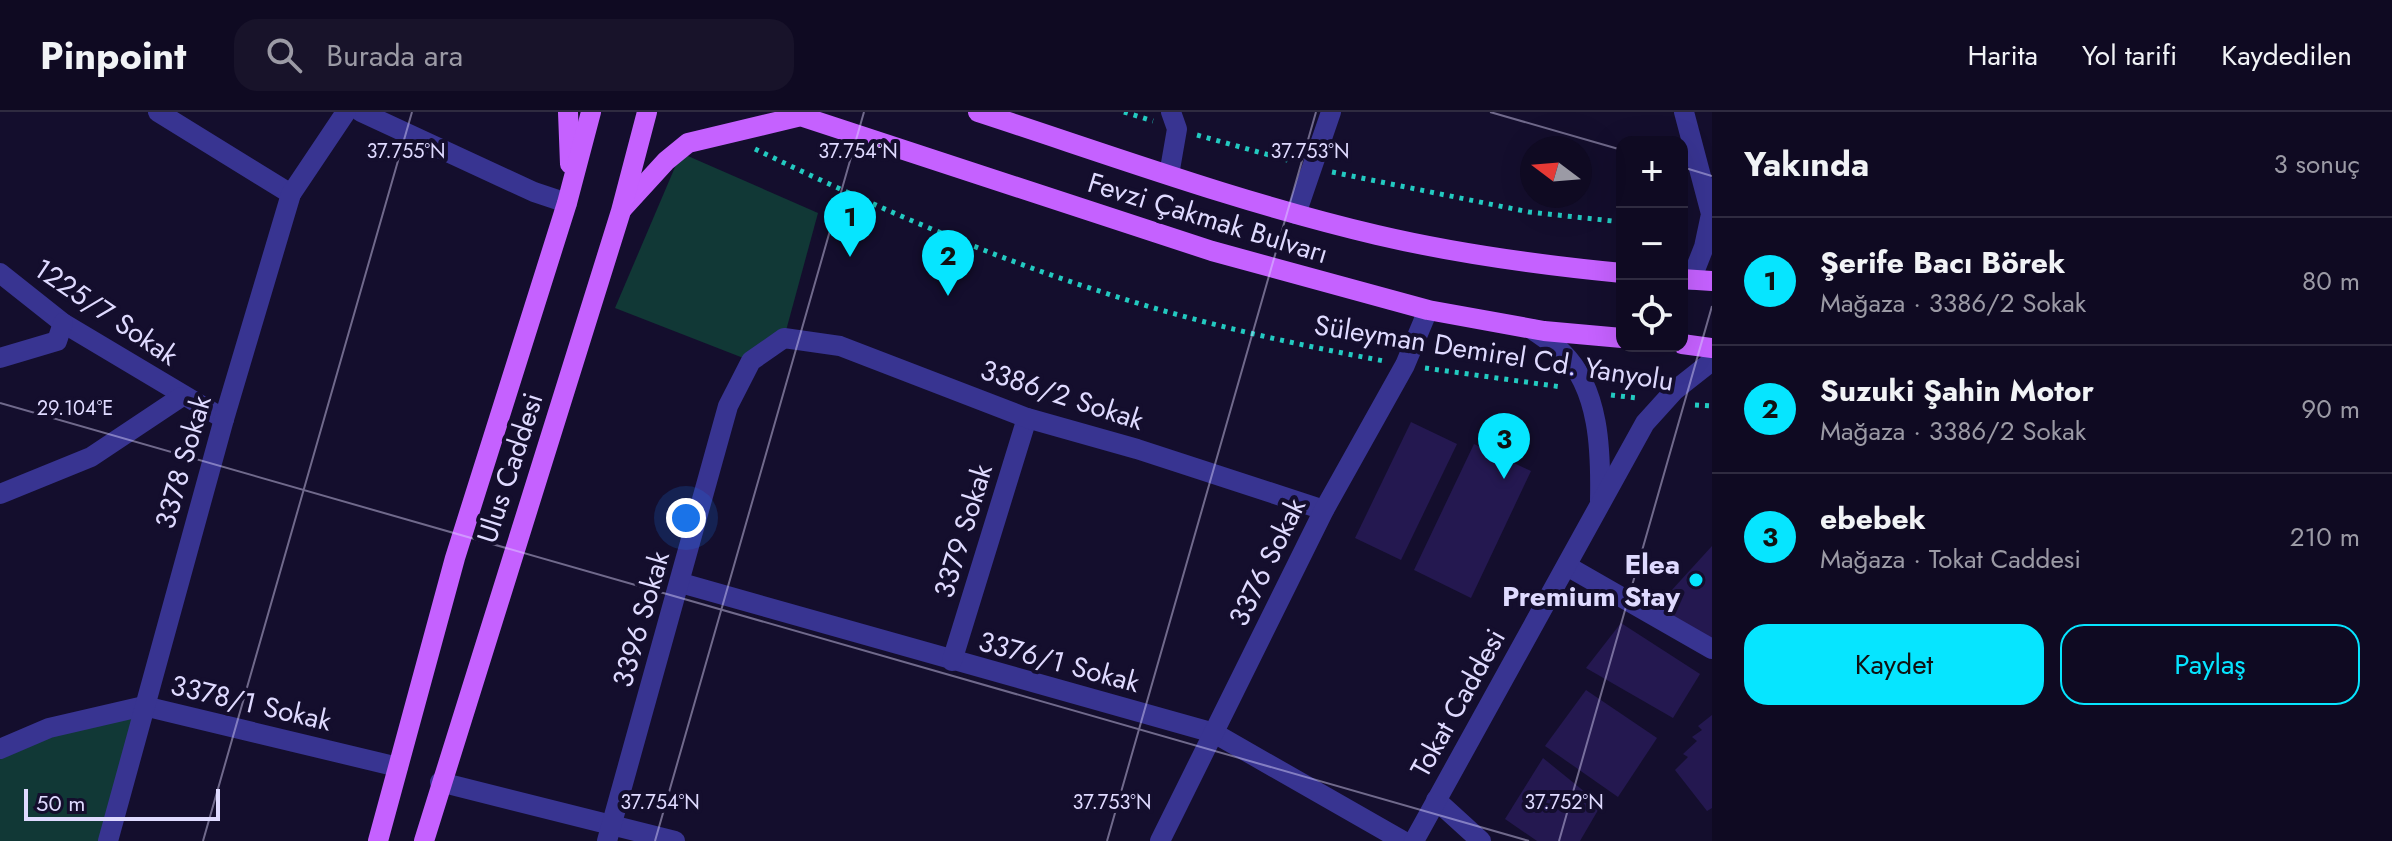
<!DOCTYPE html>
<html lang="tr">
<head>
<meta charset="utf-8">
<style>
	body { margin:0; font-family:Jost,sans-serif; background:#18132a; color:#f1f3f6 }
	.controls { position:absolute; right:24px; top:24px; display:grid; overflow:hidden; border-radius:16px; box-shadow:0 8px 32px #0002 }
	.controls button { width:72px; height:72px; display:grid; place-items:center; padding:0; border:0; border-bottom:2px solid #2f2b40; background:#0f0a22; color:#f1f3f6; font:40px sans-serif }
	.compass { position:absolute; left:1520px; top:24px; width:72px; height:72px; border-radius:50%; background:#0f0a22; box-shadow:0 8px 32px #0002; rotate:286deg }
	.scale { position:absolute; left:24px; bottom:20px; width:196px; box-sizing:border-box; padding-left:8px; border:4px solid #dfdaff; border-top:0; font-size:22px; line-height:28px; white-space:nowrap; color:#dfdaff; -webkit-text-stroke:6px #140e2d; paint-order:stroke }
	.you { position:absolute; left:686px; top:406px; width:28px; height:28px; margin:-20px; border:6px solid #fff; border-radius:50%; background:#1a73e8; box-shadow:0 0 0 12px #1a73e833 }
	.badge { display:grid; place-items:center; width:52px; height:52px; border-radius:50%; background:#06e5ff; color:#111; font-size:26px; font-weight:700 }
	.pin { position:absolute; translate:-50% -66px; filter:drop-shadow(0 2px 4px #0008) }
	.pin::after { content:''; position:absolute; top:42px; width:28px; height:24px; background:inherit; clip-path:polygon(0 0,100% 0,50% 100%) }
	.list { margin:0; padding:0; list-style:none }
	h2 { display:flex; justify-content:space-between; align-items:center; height:104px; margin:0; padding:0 32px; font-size:34px }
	h2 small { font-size:26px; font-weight:400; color:#9b9aa5 }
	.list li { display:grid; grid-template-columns:52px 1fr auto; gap:24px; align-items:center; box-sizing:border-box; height:128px; padding:0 32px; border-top:2px solid #2f2b40 }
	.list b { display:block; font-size:30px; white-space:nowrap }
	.list p { margin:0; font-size:26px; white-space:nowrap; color:#9b9aa5 }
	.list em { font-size:26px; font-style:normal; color:#9b9aa5 }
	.actions { display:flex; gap:16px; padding:24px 32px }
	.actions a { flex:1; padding:18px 0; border:2px solid #06e5ff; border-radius:24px; text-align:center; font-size:28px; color:#06e5ff }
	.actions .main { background:#06e5ff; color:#111 }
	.icon { flex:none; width:44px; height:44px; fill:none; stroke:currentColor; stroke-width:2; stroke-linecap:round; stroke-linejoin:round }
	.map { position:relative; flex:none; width:1712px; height:729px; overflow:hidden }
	header { display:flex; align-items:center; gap:48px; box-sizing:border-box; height:112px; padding:0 40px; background:#0f0a22; border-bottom:2px solid #2f2b40 }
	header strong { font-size:38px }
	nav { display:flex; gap:44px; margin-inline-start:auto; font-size:28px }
	.search { width:560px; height:72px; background:#18132a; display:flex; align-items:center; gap:20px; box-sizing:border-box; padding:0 28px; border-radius:24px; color:#9b9aa5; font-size:30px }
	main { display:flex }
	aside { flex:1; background:#0f0a22 }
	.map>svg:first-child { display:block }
	.green { fill:#113836 }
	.building { fill:#241850 }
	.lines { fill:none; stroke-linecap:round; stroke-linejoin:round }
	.path { stroke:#23cac1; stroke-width:5; stroke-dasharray:4 6; stroke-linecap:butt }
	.minor { stroke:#383491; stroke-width:20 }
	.tertiary { stroke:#383491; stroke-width:20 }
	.primary { stroke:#c561ff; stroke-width:20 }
	.ticks { fill:none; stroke:#dfdaff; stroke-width:2; stroke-opacity:0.45 }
	.poi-dot { fill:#06e5ff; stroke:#140e2d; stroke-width:3 }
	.labels { text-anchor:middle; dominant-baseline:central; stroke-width:8; stroke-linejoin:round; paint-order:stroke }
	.street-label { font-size:28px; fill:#dfdaff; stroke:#140e2d }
	.poi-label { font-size:28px; font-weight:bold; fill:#dfdaff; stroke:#140e2d; text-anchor:end }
	.ticks-label { font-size:20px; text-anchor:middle; fill:#dfdaff; stroke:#140e2d; stroke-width:8; stroke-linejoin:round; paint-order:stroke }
</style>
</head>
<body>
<header>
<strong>Pinpoint</strong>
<div class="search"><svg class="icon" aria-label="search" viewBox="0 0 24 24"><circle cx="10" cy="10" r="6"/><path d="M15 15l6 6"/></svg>Burada ara</div>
<nav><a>Harita</a><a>Yol tarifi</a><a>Kaydedilen</a></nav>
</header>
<main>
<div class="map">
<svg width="1712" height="729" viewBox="0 0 1712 729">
	<rect width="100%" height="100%" fill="#140e2d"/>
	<g class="green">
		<path d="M681 41 818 101 784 226 751 249 615 196Z"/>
		<path d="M144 594 108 729H0V637Z"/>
	</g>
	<g class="building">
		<path d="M1411 310 1457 332 1401 448 1355 426Z"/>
		<path d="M1474 332 1531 359 1471 486 1414 458Z"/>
		<path d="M1712 434V537L1650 502Z"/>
		<path d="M1621 511 1700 562 1673 606 1586 556Z"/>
		<path d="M1586 578 1657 626 1618 685 1545 634Z"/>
		<path d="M1712 603V696L1707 699 1675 658 1688 645 1683 642 1697 629 1692 625 1702 618 1698 614Z"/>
		<path d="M1543 646 1601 693 1580 729H1537L1505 707Z"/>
	</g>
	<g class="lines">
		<g class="path">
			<path d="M1124 0 1153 9"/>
			<path d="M1197 23 1291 49"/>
			<path d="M755 37C865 90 980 141 1096 178 1189 209 1288 231 1384 249"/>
			<path d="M1332 60 1529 100 1622 110"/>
			<path d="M1425 256 1562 275"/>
			<path d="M1611 283 1637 286"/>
			<path d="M1695 293 1712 294"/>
		</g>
		<g class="minor">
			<path d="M158 0 291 82"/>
			<path d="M361 0 534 80 567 91"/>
			<path d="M1169 63 1177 17 1171 0"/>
			<path d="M1296 102 1331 0"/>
			<path d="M0 161 63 211 224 307"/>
			<path d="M0 246 57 229 63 211"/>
			<path d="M0 382 91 345 181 285"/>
			<path d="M1567 454 1712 537"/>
			<path d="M681 471 1214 621 1403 729"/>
			<path d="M952 549 1027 306"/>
			<path d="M0 637 49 616 144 594 398 655"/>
			<path d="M440 670 675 729"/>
			<path d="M1436 688 1481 729"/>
			<path d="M108 729 224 307 291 82 346 0"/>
			<path d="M607 729 728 294 751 249 784 226 840 234 1027 306 1137 337 1324 398"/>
			<path d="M1160 729 1324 398 1405 253 1428 198"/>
		</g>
		<g class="tertiary">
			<path d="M1684 0 1711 102 1704 135 1691 168"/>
			<path d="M1532 217C1541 224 1553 231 1562 240 1600 277 1601 340 1600 389"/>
			<path d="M1414 729 1645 311 1674 279 1712 249"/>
		</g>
		<g class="primary">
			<path d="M568 0 570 52"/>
			<path d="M788 0 1212 139 1428 198 1544 219 1622 226"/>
			<path d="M978 0C1110 43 1241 91 1377 123 1458 142 1539 153 1622 161"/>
			<path d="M623 96 666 49 688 31 797 5"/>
			<path d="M1682 167 1712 169"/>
			<path d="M1682 232 1712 236"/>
			<path d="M378 729 455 446 567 91 591 0"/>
			<path d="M424 729 621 99 647 0"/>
		</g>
	</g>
	<path class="ticks" d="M1490 0 1622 38M1682 55 1712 64M0 291 1529 729M203 729 412 0M655 729 864 0M1107 729 1316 0M1559 729 1712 194"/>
	<circle class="poi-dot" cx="1696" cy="468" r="8"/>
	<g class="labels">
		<g class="street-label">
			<text transform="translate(1208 106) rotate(17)">Fevzi Çakmak Bulvarı</text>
			<text transform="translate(106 200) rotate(34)">1225/7 Sokak</text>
			<text transform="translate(1494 241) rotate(9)">Süleyman Demirel Cd. Yanyolu</text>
			<text transform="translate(1062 283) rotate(18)">3386/2 Sokak</text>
			<text transform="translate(183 350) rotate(-74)">3378 Sokak</text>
			<text transform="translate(510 356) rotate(-72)">Ulus Caddesi</text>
			<text transform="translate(963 419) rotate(-73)">3379 Sokak</text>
			<text transform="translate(1267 450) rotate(-64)">3376 Sokak</text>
			<text transform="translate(641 507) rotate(-74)">3396 Sokak</text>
			<text transform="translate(1059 550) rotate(15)">3376/1 Sokak</text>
			<text transform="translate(251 591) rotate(13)">3378/1 Sokak</text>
			<text transform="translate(1458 591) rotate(-61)">Tokat Caddesi</text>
		</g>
		<g class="poi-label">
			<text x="1680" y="452">Elea<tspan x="1680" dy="32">Premium Stay</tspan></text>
		</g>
	</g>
	<g class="ticks-label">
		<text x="406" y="46">37.755°N</text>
		<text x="858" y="46">37.754°N</text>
		<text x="1310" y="46">37.753°N</text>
		<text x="75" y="303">29.104°E</text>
		<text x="660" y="697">37.754°N</text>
		<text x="1112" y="697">37.753°N</text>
		<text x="1564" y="697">37.752°N</text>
	</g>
</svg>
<div class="controls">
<button>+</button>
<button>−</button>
<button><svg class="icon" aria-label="locate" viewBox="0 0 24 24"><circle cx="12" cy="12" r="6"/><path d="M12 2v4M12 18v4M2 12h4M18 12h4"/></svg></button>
</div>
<svg class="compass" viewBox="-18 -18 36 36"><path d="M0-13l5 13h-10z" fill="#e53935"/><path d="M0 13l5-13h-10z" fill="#9b9aa5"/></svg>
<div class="scale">50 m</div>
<div class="you"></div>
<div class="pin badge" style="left:850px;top:145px">1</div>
<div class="pin badge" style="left:948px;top:184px">2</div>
<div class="pin badge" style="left:1504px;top:367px">3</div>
</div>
<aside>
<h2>Yakında<small>3 sonuç</small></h2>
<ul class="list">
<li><span class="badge">1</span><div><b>Şerife Bacı Börek</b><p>Mağaza · 3386/2 Sokak</p></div><em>80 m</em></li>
<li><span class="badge">2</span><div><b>Suzuki Şahin Motor</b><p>Mağaza · 3386/2 Sokak</p></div><em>90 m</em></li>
<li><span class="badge">3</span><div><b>ebebek</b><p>Mağaza · Tokat Caddesi</p></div><em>210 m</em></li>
</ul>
<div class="actions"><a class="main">Kaydet</a><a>Paylaş</a></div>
</aside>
</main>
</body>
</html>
